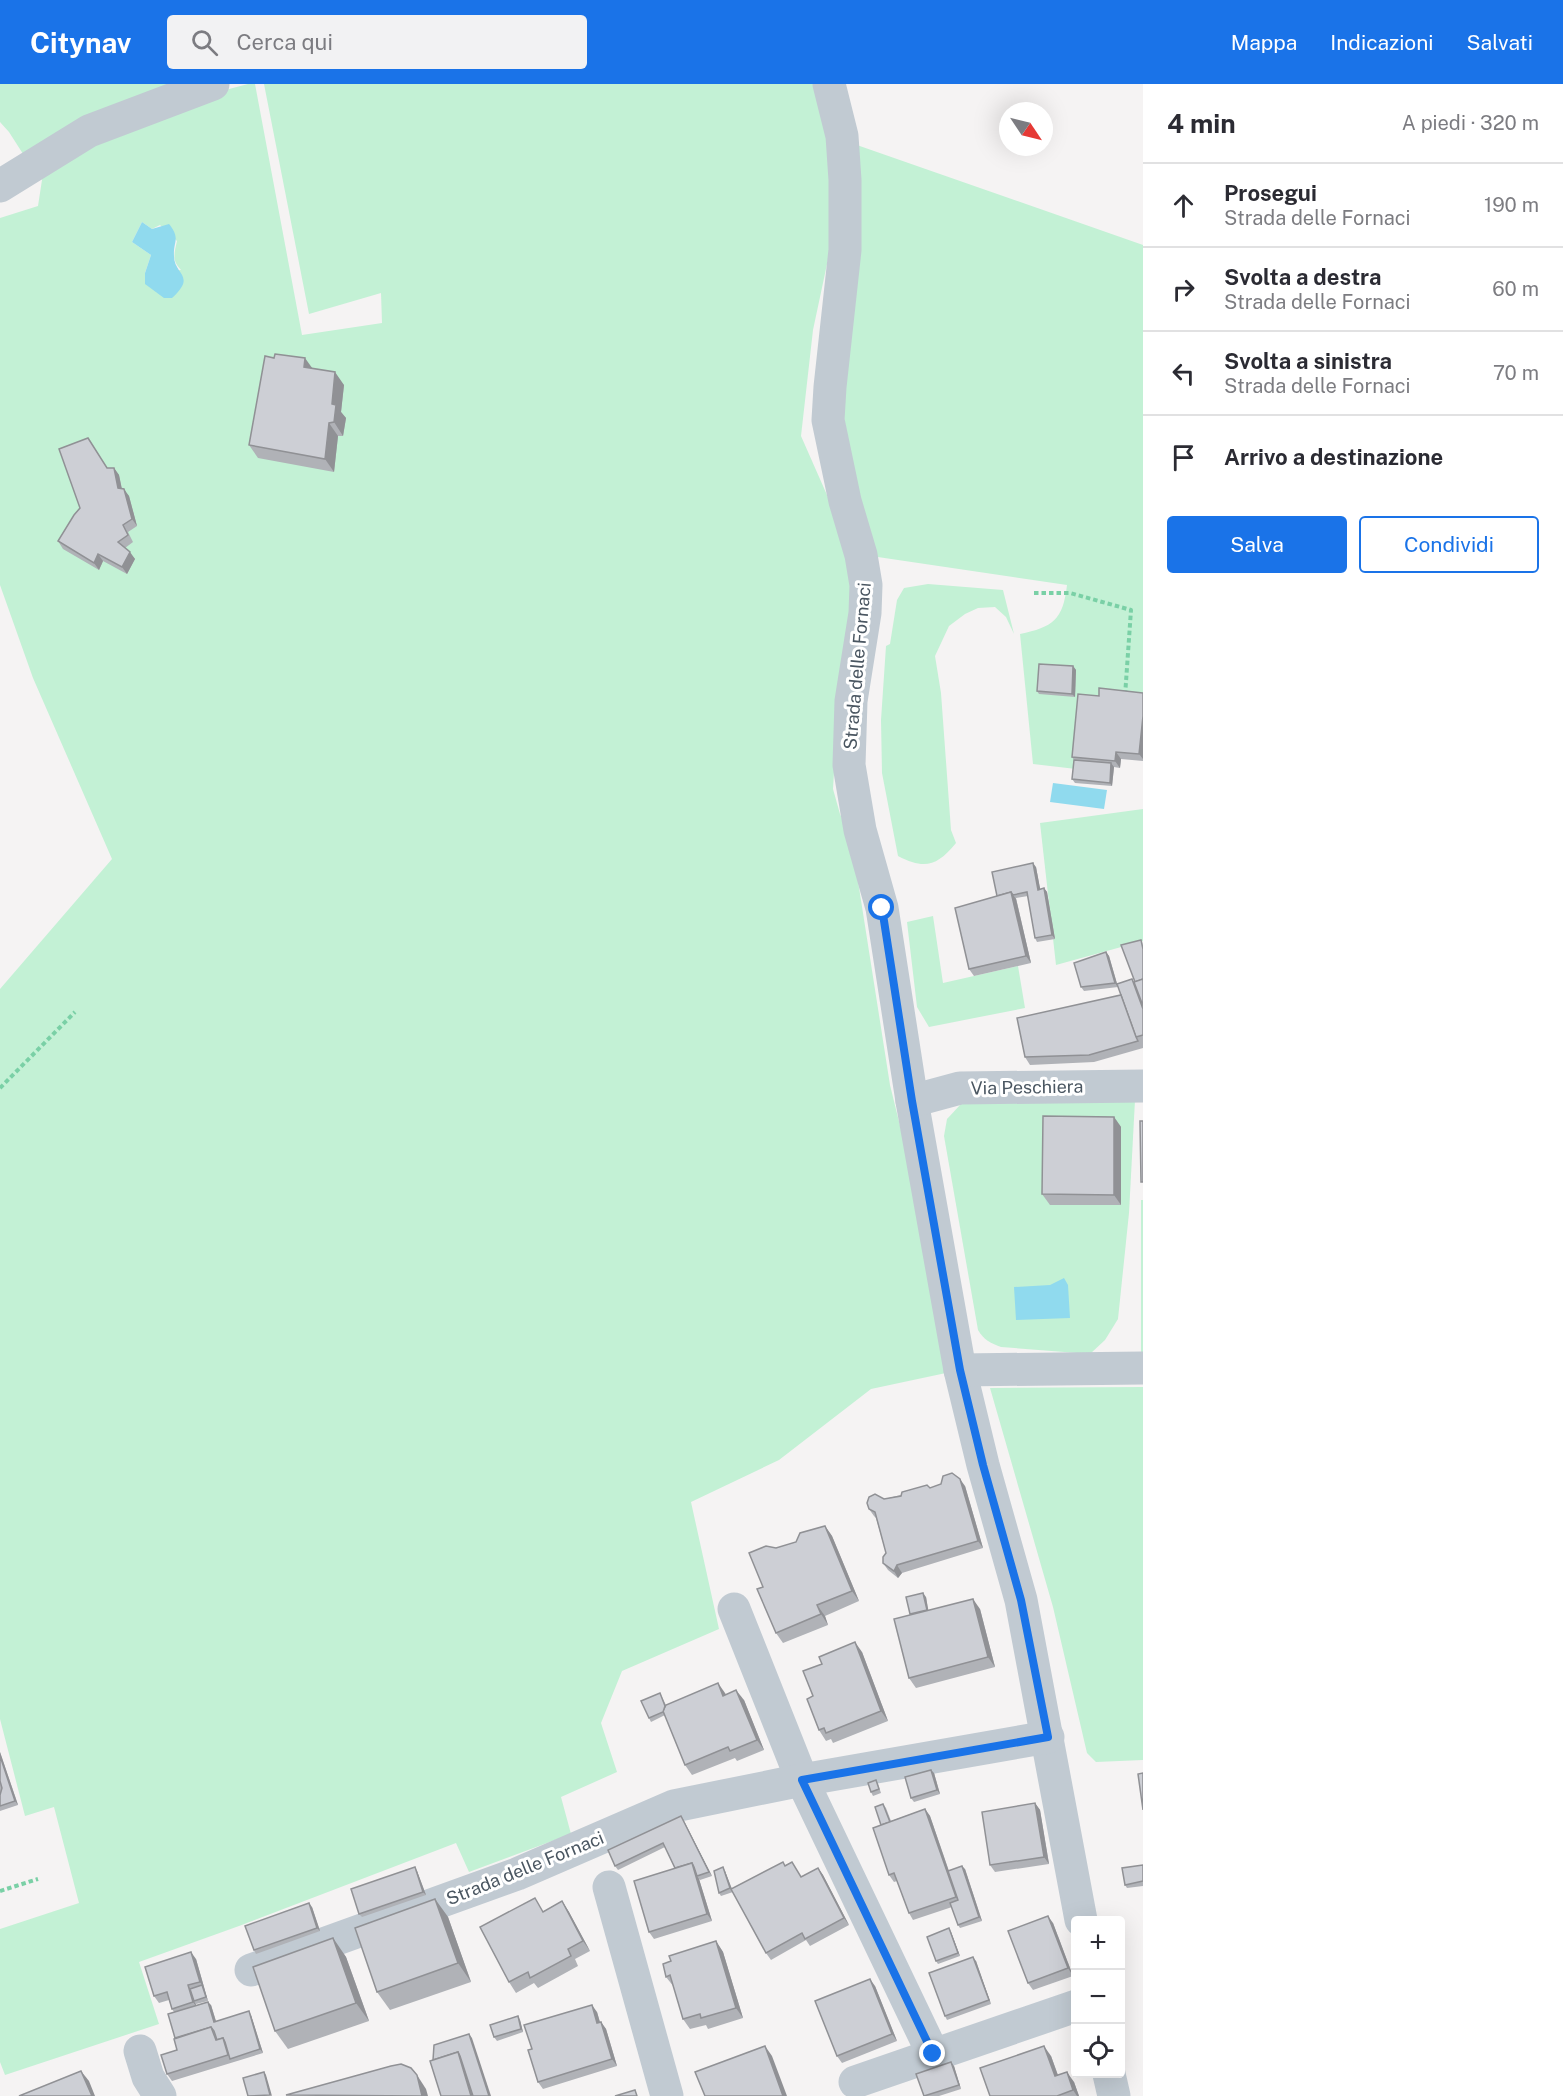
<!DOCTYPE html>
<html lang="it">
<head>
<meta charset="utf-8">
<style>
	body { margin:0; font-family:"Public Sans",sans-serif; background:#f2f2f3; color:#2b2b33 }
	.controls { position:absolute; right:18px; bottom:18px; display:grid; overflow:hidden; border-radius:6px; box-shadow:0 6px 24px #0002 }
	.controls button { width:54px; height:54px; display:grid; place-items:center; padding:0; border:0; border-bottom:2px solid #e1e1e2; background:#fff; color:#2b2b33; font:30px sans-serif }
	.compass { position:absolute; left:999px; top:18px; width:54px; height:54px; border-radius:50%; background:#fff; box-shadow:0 6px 24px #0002; rotate:125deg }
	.stop { position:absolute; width:18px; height:18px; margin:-14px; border:4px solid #1a73e8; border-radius:50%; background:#fff }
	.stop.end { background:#1a73e8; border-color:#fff; box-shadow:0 2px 6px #0008 }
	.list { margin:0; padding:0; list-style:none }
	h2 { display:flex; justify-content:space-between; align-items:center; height:78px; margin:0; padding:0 24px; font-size:26px }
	h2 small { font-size:20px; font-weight:400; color:#7c7c81 }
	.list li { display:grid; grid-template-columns:39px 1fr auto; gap:18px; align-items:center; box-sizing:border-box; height:84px; padding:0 24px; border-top:2px solid #e1e1e2 }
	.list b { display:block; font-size:22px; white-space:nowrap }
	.list p { margin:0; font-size:20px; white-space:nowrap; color:#7c7c81 }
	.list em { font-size:20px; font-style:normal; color:#7c7c81 }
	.actions { display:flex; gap:12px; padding:18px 24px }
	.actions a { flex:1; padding:14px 0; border:2px solid #1a73e8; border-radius:6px; text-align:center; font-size:21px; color:#1a73e8 }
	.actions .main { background:#1a73e8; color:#fff }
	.icon { flex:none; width:33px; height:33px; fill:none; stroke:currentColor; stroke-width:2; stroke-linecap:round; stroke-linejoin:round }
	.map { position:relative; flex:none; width:1143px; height:2012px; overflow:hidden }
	header { display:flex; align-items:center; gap:36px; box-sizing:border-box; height:84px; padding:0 30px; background:#1a73e8; color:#fff }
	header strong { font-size:28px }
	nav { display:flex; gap:33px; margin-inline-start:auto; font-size:21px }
	.search { width:420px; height:54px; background:#f2f2f3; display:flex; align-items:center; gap:15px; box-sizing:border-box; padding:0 21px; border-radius:6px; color:#7c7c81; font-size:22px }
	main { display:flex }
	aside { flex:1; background:#fff }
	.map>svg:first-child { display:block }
	.green { fill:#c3f1d5; fill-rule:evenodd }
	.water { fill:#90daee }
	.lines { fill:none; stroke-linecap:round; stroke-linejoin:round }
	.path { stroke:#7ad0a6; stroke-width:4; stroke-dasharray:4.5 3; stroke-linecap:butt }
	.minor { stroke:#c1cad2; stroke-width:33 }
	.wall { fill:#b0b2b7 }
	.shaded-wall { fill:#909195 }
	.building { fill:#cdcfd5; stroke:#909195; stroke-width:1.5 }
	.route { stroke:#1a73e8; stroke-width:8 }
	.labels { text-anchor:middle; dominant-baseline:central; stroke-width:6; stroke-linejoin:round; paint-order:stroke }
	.street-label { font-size:18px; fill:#4a5661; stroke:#fff }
</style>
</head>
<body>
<header>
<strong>Citynav</strong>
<div class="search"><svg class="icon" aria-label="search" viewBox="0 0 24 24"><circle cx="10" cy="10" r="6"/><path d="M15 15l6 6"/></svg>Cerca qui</div>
<nav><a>Mappa</a><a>Indicazioni</a><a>Salvati</a></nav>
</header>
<main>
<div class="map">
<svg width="1143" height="2012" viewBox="0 0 1143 2012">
	<rect width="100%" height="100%" fill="#f5f3f3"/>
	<g class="green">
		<path d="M0 0H207L25 73 9 48 0 38Z"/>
		<path d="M248 0H255L302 251 382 239 381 209 309 230 264 0H818L832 53 830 166 813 246 801 352 838 436 851 493 850 531 838 621 833 705 840 730 852 759 890 1001 960 1286 871 1305 779 1376 691 1418 719 1545 622 1587 601 1639 617 1688 561 1713 571 1750 469 1788 456 1759 239 1842 139 1878 159 1940 5 1991 0 1978V1845L79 1819 54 1723 25 1732 0 1635V905L112 775 33 594 0 501V134L38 122 44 83 214 9ZM142 138 152 145 160 141 177 157C174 170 172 177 181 186L145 189 151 171 132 158Z"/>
		<path d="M854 60 1143 161V615L1076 685 1033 680 1020 550C1053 543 1063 536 1067 501L871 472 840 314Z"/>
		<path d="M928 500 1003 506 1014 550 1006 533 995 523 978 524 965 530 949 542 935 572 941 609 951 746 956 759C937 782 925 786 898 772L882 689 881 636 886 562 890 560 897 516 904 504Z"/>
		<path d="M1143 725V857L1056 881 1040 739Z"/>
		<path d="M933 832 943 899 1018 882 1025 924 929 943 917 923 907 838Z"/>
		<path d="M1135 1016 1129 1129 1118 1235 1105 1256 1090 1270 1001 1263C990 1259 984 1256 978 1246L944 1052 947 1035 961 1020Z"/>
		<rect x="1141" y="1116" width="2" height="157"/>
		<path d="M1143 1303V1676L1096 1678 1087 1669 1053 1523 990 1304Z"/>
	</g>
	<g class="water">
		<path d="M142 138 152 145 169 140C181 155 173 157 174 172 174 191 197 191 172 214H164L145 200V189L151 171 132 158Z"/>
		<path d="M1053 699 1107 706 1104 725 1050 718Z"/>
		<path d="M1064 1194 1068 1201 1070 1234 1016 1236 1014 1203 1050 1201Z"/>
	</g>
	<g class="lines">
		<g class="path">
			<path d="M1034 509H1070L1131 526 1125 612"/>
			<path d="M0 1004 75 928"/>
			<path d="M0 1807 38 1795"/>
		</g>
		<g class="minor">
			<path d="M829 0 842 52 845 96V166L830 303 828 336 845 417 861 471 866 501 865 529 851 617 849 681 860 746 882 824 912 1017 960 1286 983 1381 1021 1516 1081 1836"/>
			<path d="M0 102 89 47 213 0"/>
			<path d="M912 1017 960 1004 1143 1002"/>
			<path d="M960 1286 1143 1284"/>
			<path d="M734 1525 802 1696 933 1970"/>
			<path d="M609 1803 667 2012"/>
			<path d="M251 1886 517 1790 674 1722 802 1696 1048 1653"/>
			<path d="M140 1967 148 1993 160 2012"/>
			<path d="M1109 1990 1114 2012"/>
			<path d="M855 1998 1076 1922"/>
		</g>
	</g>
	<g class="wall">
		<path d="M312 284 344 301 341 328 346 334 343 352H338L334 388 258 374 249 361Z"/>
		<path d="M107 384H114L119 391 122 405 129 412 137 442 128 448 133 458 125 464 135 475 127 490 103 477 99 486 63 465 58 457Z"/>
		<path d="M1073 582 1076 586 1075 613 1039 610 1037 607Z"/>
		<path d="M1143 609V677L1121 675 1120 684 1114 683 1112 702 1075 699 1072 695 1074 676 1072 673 1099 612Z"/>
		<path d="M1036 783 1040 805 1044 804 1047 808 1055 855 1037 858 1035 854 1028 812 1016 814 1031 879 974 892 969 885 997 812Z"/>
		<path d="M1143 858V964L1094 978 1030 981 1025 973 1121 911 1118 903 1084 907 1081 903 1106 868 1109 872 1117 900 1132 895 1134 898H1135Z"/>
		<path d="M1114 1033 1121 1043V1121H1050L1042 1110Z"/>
		<path d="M965 1402 983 1464 902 1489 898 1494 888 1486 883 1479 886 1469 876 1434 874 1432 869 1425 884 1415 930 1404Z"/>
		<path d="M825 1442 832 1452 859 1517 825 1532 828 1541 783 1559 776 1549 763 1503 776 1464 796 1458Z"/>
		<path d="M926 1513 928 1526 980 1525 995 1583 916 1604 909 1594Z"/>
		<path d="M862 1568 888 1637 833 1659 831 1655 826 1657 819 1646 813 1612Z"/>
		<path d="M660 1609 666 1621 725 1609 726 1611 744 1616 764 1666 737 1677 735 1674 692 1691 685 1681 665 1631 651 1638 649 1634Z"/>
		<path d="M0 1668 18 1721 0 1727Z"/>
		<path d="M934 1689 940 1710 914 1718 911 1714Z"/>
		<path d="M876 1696 878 1700 881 1709 873 1712 871 1708Z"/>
		<path d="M1035 1719 1040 1726 1049 1780 995 1788 990 1781Z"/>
		<path d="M883 1720 886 1724 891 1737 925 1725 930 1732 949 1787 965 1785 982 1837 960 1844 958 1841 952 1823 913 1836 909 1829 897 1797 894 1798 889 1791 881 1741Z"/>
		<path d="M681 1732 712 1792 700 1796 699 1795 712 1837 654 1855 649 1848 675 1784 665 1763 618 1786 615 1782Z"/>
		<path d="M792 1778 801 1793 818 1784 823 1791 849 1841 810 1862 806 1856 771 1876 766 1869 733 1808 721 1812 719 1809 725 1787 732 1805Z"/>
		<path d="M1143 1781V1802L1127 1804 1125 1801Z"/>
		<path d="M417 1787 426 1811 362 1833 359 1830Z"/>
		<path d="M435 1815 448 1833 471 1898 390 1926 377 1908Z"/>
		<path d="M562 1817 569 1828 590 1867 575 1875 578 1882 538 1904 534 1899 516 1909 509 1898 544 1827Z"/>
		<path d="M312 1823 320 1847 256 1870 254 1866Z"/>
		<path d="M1053 1839 1073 1892 1033 1906 1028 1899Z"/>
		<path d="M951 1848 960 1872 938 1880 936 1877Z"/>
		<path d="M333 1854 346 1873 369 1937 288 1965 275 1947Z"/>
		<path d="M716 1857 723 1868 743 1934 708 1945 706 1941 690 1945 683 1935 674 1903 666 1893 671 1877Z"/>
		<path d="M196 1875 208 1917 196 1920V1921H211L216 1937 251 1931 263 1969 172 1997 167 1990 177 1966 175 1954 174 1928 172 1925 169 1916 159 1919 154 1912Z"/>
		<path d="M976 1877 991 1920 947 1936 945 1932Z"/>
		<path d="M875 1902 897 1957 842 1979 837 1972Z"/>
		<path d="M597 1928 600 1938H601L606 1945 617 1982 543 2005 538 1998 532 1965Z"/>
		<path d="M520 1936 523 1948 497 1957 494 1953Z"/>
		<path d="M1051 1972 1058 1991 1074 1998 1079 2012H990Z"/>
		<path d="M954 1982 961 2005 939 2012H924Z"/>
	</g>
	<g class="shaded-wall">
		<path d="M305 274 315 288 304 283Z"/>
		<path d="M335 288 344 301 341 328 346 334 343 352 334 338 332 320Z"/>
		<path d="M329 339 338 352 334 388 325 375Z"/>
		<path d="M114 384 119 391 123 411 118 404Z"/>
		<path d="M124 405 129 412 137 442 132 435Z"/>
		<path d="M130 468 135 475 127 490 122 483Z"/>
		<path d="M98 470 103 477 99 486 94 479Z"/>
		<path d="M1073 582 1076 586 1075 613 1072 610Z"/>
		<path d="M1143 632V675L1139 670Z"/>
		<path d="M1116 668 1121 675 1120 684 1115 677Z"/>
		<path d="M1111 679 1114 683 1112 702 1110 699Z"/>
		<path d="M1033 779 1036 783 1041 809 1038 806Z"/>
		<path d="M1044 804 1047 808 1055 855 1052 851Z"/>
		<path d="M1011 808 1016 815 1031 879 1026 872Z"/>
		<path d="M1106 868 1109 872 1118 903 1115 899Z"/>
		<path d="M1114 1033 1121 1043V1121L1114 1111Z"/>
		<path d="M960 1395 965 1402 983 1464 978 1457Z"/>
		<path d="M825 1442 832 1452 859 1517 852 1507Z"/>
		<path d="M897 1481 902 1489 898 1494 894 1487Z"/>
		<path d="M923 1509 926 1513 929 1530 927 1526Z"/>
		<path d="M973 1515 980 1525 995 1583 988 1573Z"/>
		<path d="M817 1521 825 1532 828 1541 821 1530Z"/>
		<path d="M855 1558 862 1568 888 1637 881 1627Z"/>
		<path d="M718 1599 725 1609 730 1622 723 1612Z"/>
		<path d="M736 1606 744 1616 764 1666 757 1656Z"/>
		<path d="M0 1668 18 1721 15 1717 0 1672Z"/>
		<path d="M931 1686 934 1689 940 1710 937 1706Z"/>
		<path d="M1035 1719 1040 1726 1049 1780 1044 1773Z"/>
		<path d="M925 1725 930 1732 960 1820 956 1813Z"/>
		<path d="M681 1732 683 1735 712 1792 709 1788Z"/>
		<path d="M692 1779 697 1786V1792L699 1795 712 1837 707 1830Z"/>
		<path d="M962 1782 965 1785 982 1837 979 1833Z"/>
		<path d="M415 1783 417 1787 426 1811 423 1808Z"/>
		<path d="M723 1783 725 1787 733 1808 730 1804Z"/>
		<path d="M818 1784 823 1791 849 1841 844 1834Z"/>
		<path d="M435 1815 448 1833 471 1898 458 1879Z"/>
		<path d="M562 1817 569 1828 590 1867 583 1857Z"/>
		<path d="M309 1819 312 1823 320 1847 317 1844Z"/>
		<path d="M1048 1832 1053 1839 1073 1892 1068 1884Z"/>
		<path d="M949 1844 951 1848 960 1872 958 1869Z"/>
		<path d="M333 1854 346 1873 369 1937 356 1919Z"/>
		<path d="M716 1857 723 1868 743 1934 736 1924Z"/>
		<path d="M191 1868 196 1875 208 1917 206 1913 202 1901 200 1898Z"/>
		<path d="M973 1873 976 1877 991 1920 989 1916Z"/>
		<path d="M870 1895 875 1902 897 1957 892 1950Z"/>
		<path d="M188 1901 192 1909 194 1917 198 1925 193 1918Z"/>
		<path d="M208 1918 211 1921 217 1941 214 1938Z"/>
		<path d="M592 1921 597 1928 602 1946 597 1939Z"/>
		<path d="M249 1927 251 1931 263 1969 260 1965Z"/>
		<path d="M518 1932 520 1936 523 1948 521 1945Z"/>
		<path d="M601 1938 606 1945 617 1982 612 1975Z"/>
		<path d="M469 1950 472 1954 491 2012H489Z"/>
		<path d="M765 1962 772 1972 787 2012H783Z"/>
		<path d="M1044 1962 1051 1972 1062 2003 1055 1992Z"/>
		<path d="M458 1968 463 1975 474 2012H471Z"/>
		<path d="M951 1978 954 1982 961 2005 959 2001Z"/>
		<path d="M81 1987 89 1997 95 2012H92Z"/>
		<path d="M264 1988 266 1991 272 2012 270 2011Z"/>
		<path d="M1067 1988 1074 1998 1079 2012H1077L1073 2006Z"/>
		<path d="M417 1991 426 2005 428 2012H422Z"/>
	</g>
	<g class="building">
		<path d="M275 270 305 274 304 283 335 288 332 320 336 321 334 338 329 339 325 375 249 361 265 272 274 274Z"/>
		<path d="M88 354 107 384H114L118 404 124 405 132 435 123 441 128 451 118 458 130 468 122 483 98 470 94 479 58 457 74 431 80 424 59 365Z"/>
		<path d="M1039 580 1073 582 1072 610 1037 607Z"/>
		<path d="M1099 604 1143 609V632L1139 670 1116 668 1115 677 1072 673 1078 610 1099 612Z"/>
		<path d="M1074 676 1111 679 1110 699 1072 695Z"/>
		<path d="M1033 779 1038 806 1044 804 1052 851 1035 854 1027 808 1013 811 1011 808 997 812 992 788Z"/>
		<path d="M1011 808 1026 872 969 885 955 824Z"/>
		<path d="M1141 856 1143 865V895L1135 898 1121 861Z"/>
		<path d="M1106 868 1115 899 1081 903 1074 879Z"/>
		<path d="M1132 895 1143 925V951L1136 953 1117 900Z"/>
		<path d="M1143 895V922L1134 898Z"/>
		<path d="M1121 911 1136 953 1138 957 1089 971 1025 973 1017 934Z"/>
		<path d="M1043 1032 1114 1033V1111L1042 1110Z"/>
		<path d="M1140 1037H1143V1098H1141Z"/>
		<path d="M952 1389 960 1395 978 1457 897 1481 894 1487 883 1479V1473L886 1469 875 1428 869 1425 867 1419 869 1413 875 1410 884 1415 901 1412 902 1408 927 1401 930 1404 941 1400 943 1392Z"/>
		<path d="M825 1442 852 1507 817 1521 821 1530 776 1549 757 1505 763 1503 749 1469 766 1462 776 1464 796 1458 800 1449Z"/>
		<path d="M923 1509 927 1526 910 1530 906 1513Z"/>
		<path d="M973 1515 988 1573 909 1594 894 1535Z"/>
		<path d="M855 1558 881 1627 826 1649 824 1644 819 1646 807 1615 813 1612 803 1587 822 1580 819 1573Z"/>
		<path d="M718 1599 723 1612 736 1606 757 1656 730 1667 728 1663 685 1681 663 1627 666 1621Z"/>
		<path d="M660 1609 665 1622 663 1628 649 1634 641 1617Z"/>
		<path d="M0 1672 15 1717 0 1722V1711L2 1704 0 1697Z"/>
		<path d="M931 1686 937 1706 911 1714 905 1693Z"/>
		<path d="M1143 1689V1726L1138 1690Z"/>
		<path d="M876 1696 879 1705 871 1708 868 1699Z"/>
		<path d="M1035 1719 1044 1773 990 1781 982 1728Z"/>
		<path d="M883 1720 890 1738 881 1741 875 1723Z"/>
		<path d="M925 1725 956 1813 909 1829 894 1789 889 1791 873 1744Z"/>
		<path d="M681 1732 709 1788 697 1792 694 1783 692 1779 675 1784 663 1759 615 1782 608 1766Z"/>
		<path d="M783 1778 785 1782 792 1778 801 1793 818 1784 844 1834 805 1855 802 1849 766 1869 731 1805Z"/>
		<path d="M692 1779 707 1830 649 1848 634 1797Z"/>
		<path d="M1143 1781V1797L1125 1801 1122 1784Z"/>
		<path d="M962 1782 979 1833 958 1841 950 1819 958 1816 948 1787Z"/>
		<path d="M415 1783 423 1808 359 1830 351 1805Z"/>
		<path d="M723 1783 730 1804 719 1809 714 1787Z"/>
		<path d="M535 1814 543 1828 562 1817 583 1857 568 1865 571 1872 530 1894 528 1888 509 1898 480 1843Z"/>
		<path d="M435 1815 458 1879 377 1908 355 1844Z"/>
		<path d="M309 1819 317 1844 254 1866 245 1842Z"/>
		<path d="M1048 1832 1068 1884 1028 1899 1008 1847Z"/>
		<path d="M949 1844 958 1869 936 1877 927 1853Z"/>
		<path d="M333 1854 356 1919 275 1947 253 1883Z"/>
		<path d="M716 1857 736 1924 701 1934 700 1930 683 1935 670 1891 666 1893 663 1880 671 1877 669 1872Z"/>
		<path d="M191 1868 200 1898 188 1901 193 1918 172 1925 167 1908 154 1912 145 1883Z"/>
		<path d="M973 1873 989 1916 945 1932 929 1889Z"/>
		<path d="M870 1895 892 1950 837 1972 815 1917Z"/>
		<path d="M202 1901 206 1913 194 1917 190 1905Z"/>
		<path d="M208 1918 214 1938 249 1927 260 1965 230 1975 225 1958 223 1954 217 1956 214 1947 211 1943 175 1954 168 1930Z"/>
		<path d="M592 1921 597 1939 601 1938 612 1975 538 1998 528 1966 532 1965 524 1941Z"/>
		<path d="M518 1932 521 1945 494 1953 490 1941Z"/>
		<path d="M211 1943 216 1956 223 1954 228 1971 167 1990 161 1971 177 1966 174 1955Z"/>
		<path d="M469 1950 489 2012H473L460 1972 458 1968 433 1976 434 1961Z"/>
		<path d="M765 1962 783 2012H705L695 1988Z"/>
		<path d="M1044 1962 1055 1992 1067 1988 1073 2006 1057 2012H990L980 1984Z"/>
		<path d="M458 1968 471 2012H441L430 1977Z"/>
		<path d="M951 1978 959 2001 924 2012 916 1990Z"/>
		<path d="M401 1980 411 1984 417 1991 422 2012 286 2011 391 1982Z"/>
		<path d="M81 1987 92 2012H19Z"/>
		<path d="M264 1988 270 2011 248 2012 243 1994Z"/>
		<path d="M635 2006 637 2012H615Z"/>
	</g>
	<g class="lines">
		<path class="route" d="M882 824 912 1017 960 1286 983 1381 1021 1516 1048 1653 802 1696 933 1970"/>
	</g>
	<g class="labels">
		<g class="street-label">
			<text transform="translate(857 582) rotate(-85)">Strada delle Fornaci</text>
			<text transform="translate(1027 1003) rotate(-1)">Via Peschiera</text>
			<text transform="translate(525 1784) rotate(-22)">Strada delle Fornaci</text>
		</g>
	</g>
</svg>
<div class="controls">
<button>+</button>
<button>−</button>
<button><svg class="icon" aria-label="locate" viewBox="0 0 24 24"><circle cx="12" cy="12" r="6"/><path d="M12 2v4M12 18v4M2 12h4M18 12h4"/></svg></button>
</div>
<svg class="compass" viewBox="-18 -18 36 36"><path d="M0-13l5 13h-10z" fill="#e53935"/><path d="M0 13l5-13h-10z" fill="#7c7c81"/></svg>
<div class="stop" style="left:882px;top:824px"></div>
<div class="stop end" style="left:933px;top:1970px"></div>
</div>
<aside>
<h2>4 min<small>A piedi · 320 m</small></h2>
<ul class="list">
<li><svg class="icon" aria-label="ahead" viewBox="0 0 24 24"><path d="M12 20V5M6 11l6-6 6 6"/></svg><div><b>Prosegui</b><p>Strada delle Fornaci</p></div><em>190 m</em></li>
<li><svg class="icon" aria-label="right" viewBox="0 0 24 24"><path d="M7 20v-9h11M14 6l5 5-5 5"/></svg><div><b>Svolta a destra</b><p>Strada delle Fornaci</p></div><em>60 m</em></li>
<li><svg class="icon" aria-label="left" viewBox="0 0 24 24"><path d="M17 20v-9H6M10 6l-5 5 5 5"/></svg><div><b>Svolta a sinistra</b><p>Strada delle Fornaci</p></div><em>70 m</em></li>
<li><svg class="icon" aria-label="arrive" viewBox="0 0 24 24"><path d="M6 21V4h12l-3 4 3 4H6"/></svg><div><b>Arrivo a destinazione</b></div></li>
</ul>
<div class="actions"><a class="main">Salva</a><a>Condividi</a></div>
</aside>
</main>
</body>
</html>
